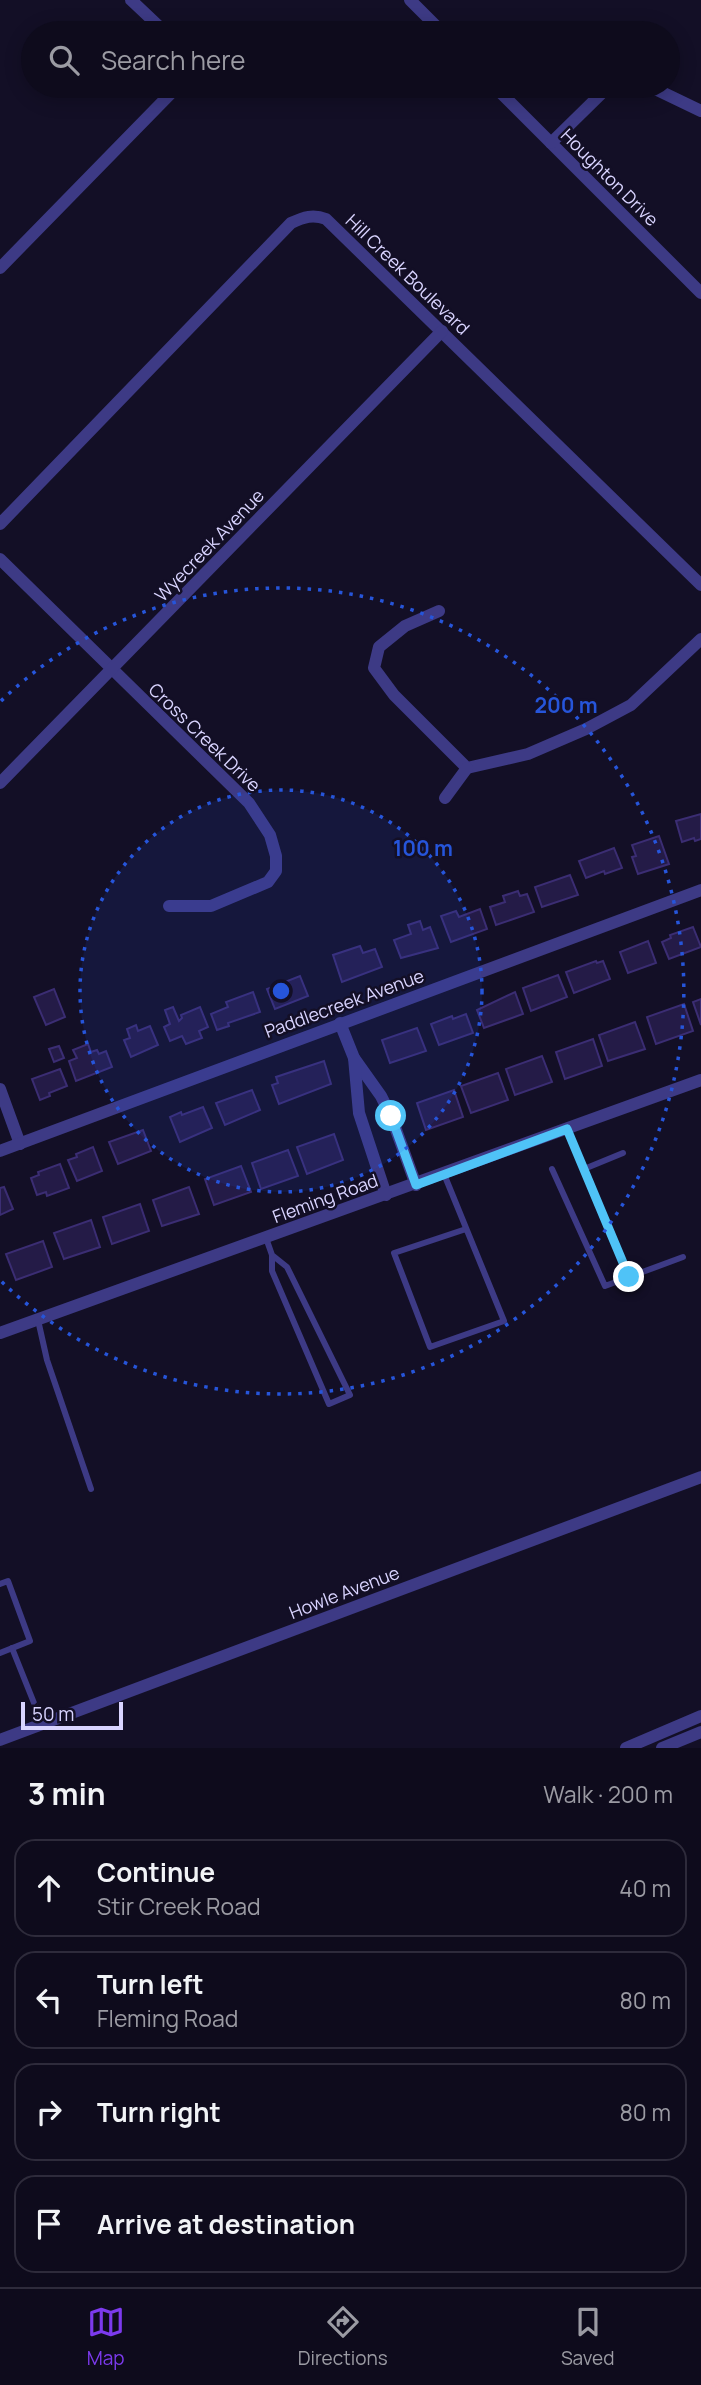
<!DOCTYPE html>
<html lang="en">
<head>
<meta charset="utf-8">
<style>
	body { margin:0; font-family:Manrope,sans-serif; background:#1c1929; color:#f1f3f6 }
	.scale { position:absolute; left:21px; bottom:18px; width:102px; box-sizing:border-box; padding-left:7px; border:4px solid #d9d4ff; border-top:0; font-size:19px; line-height:24px; white-space:nowrap; color:#d9d4ff; -webkit-text-stroke:5px #130f26; paint-order:stroke }
	.stop { position:absolute; width:21px; height:21px; margin:-16px; border:5px solid #4fc3f7; border-radius:50%; background:#fff }
	.stop.end { background:#4fc3f7; border-color:#fff; box-shadow:0 2px 7px #0008 }
	.list { margin:0; padding:0; list-style:none }
	h2 { display:flex; justify-content:space-between; align-items:center; height:91px; margin:0; padding:0 28px; font-size:30px }
	h2 small { font-size:23px; font-weight:400; color:#9b9ba3 }
	.list li { display:grid; grid-template-columns:46px 1fr auto; gap:21px; align-items:center; box-sizing:border-box; height:98px; margin:0 14px 14px; padding:0 14px; border:2px solid #2e2b3b; border-radius:21px }
	.list b { display:block; font-size:26px; white-space:nowrap }
	.list p { margin:0; font-size:23px; white-space:nowrap; color:#9b9ba3 }
	.list em { font-size:23px; font-style:normal; color:#9b9ba3 }
	.icon { flex:none; width:38px; height:38px; fill:none; stroke:currentColor; stroke-width:2; stroke-linecap:round; stroke-linejoin:round }
	.map { position:relative; flex:none; width:701px; height:1748px; overflow:hidden }
	.search { position:absolute; background:#0e0b1c; box-shadow:0 4px 18px #0003; left:21px; right:21px; top:21px; height:77px; display:flex; align-items:center; gap:18px; box-sizing:border-box; padding:0 24px; border-radius:38px; color:#9b9ba3; font-size:26px }
	.sheet { height:539px; background:#0e0b1c }
	nav { display:flex; justify-content:space-around; align-items:center; box-sizing:border-box; height:98px; border-top:2px solid #2e2b3b; background:#0e0b1c; font-size:19px; color:#9b9ba3 }
	nav a { display:grid; justify-items:center; gap:4px }
	nav .on { color:#7c3aed }
	.map>svg:first-child { display:block }
	.building { fill:#241b47; stroke:#3b2d73; stroke-width:2 }
	.lines { fill:none; stroke-linecap:round; stroke-linejoin:round }
	.lane { stroke:#3d3a85; stroke-width:6 }
	.street { stroke:#3d3a85; stroke-width:12 }
	.route { stroke:#4fc3f7; stroke-width:9 }
	.ring { fill:none; stroke:#2655da; stroke-width:3.5; stroke-dasharray:3.5 7 }
	.labels { text-anchor:middle; dominant-baseline:central; stroke-width:5; stroke-linejoin:round; paint-order:stroke }
	.street-label { font-size:18px; fill:#d9d4ff; stroke:#130f26 }
	.centre { fill:#2655da; stroke:#130f26; stroke-width:3.5 }
	.ring-label { font-size:21px; text-anchor:middle; font-weight:bold; fill:#2655da; stroke:#130f26; stroke-width:5; stroke-linejoin:round; paint-order:stroke }
</style>
</head>
<body>
<div class="map">
<svg width="701" height="1748" viewBox="0 0 701 1748">
	<rect width="100%" height="100%" fill="#130f26"/>
	<g class="building">
		<path d="M701 814V839L695 841 694 838 682 842 676 821Z"/>
		<path d="M659 836 669 864 638 874 632 857 636 856 632 845Z"/>
		<path d="M614 848 622 868 605 874 604 871 586 878 579 861Z"/>
		<path d="M570 875 578 895 542 907 535 887Z"/>
		<path d="M518 891 520 896 527 894 534 912 496 925 490 907 505 902 503 896Z"/>
		<path d="M480 909 487 929 451 942 441 916 456 911 459 917Z"/>
		<path d="M420 921 423 930 430 927 438 948 401 958 394 940 411 934 408 925Z"/>
		<path d="M693 927 701 947 669 959 662 942 671 938 670 935Z"/>
		<path d="M648 941 656 963 628 973 620 952Z"/>
		<path d="M360 946 363 953 375 949 382 967 342 982 333 955Z"/>
		<path d="M596 961 597 963 603 961 610 979 574 993 566 972Z"/>
		<path d="M558 975 567 997 531 1011 523 988Z"/>
		<path d="M300 976 308 996 275 1009 267 989Z"/>
		<path d="M54 989 65 1017 46 1025 34 997Z"/>
		<path d="M253 992 260 1012 228 1023 229 1026 217 1030 211 1014 228 1007 226 1002Z"/>
		<path d="M515 992 523 1014 484 1028 477 1010Z"/>
		<path d="M701 999V1025L693 1002Z"/>
		<path d="M684 1004 693 1031 656 1044 647 1017Z"/>
		<path d="M173 1007 179 1021 182 1018 181 1015 200 1007 208 1027 199 1031 202 1038 186 1044 182 1036 170 1041 164 1027 170 1024 165 1010Z"/>
		<path d="M466 1014 473 1033 439 1045 431 1024 452 1016 453 1019Z"/>
		<path d="M635 1022 645 1049 608 1061 599 1035Z"/>
		<path d="M136 1025 138 1031 150 1026 158 1045 131 1057 124 1040 130 1038 127 1029Z"/>
		<path d="M417 1028 426 1051 390 1063 382 1040Z"/>
		<path d="M593 1039 602 1066 565 1079 556 1052Z"/>
		<path d="M88 1044 91 1052 97 1050 99 1054 106 1051 112 1067 76 1081 69 1061 77 1058 73 1050Z"/>
		<path d="M59 1046 64 1058 54 1062 49 1049Z"/>
		<path d="M542 1056 552 1082 515 1095 506 1069Z"/>
		<path d="M324 1061 331 1084 279 1104 272 1085 278 1083 276 1077Z"/>
		<path d="M60 1069 67 1086 49 1093 50 1096 40 1100 32 1079Z"/>
		<path d="M498 1073 508 1100 471 1113 461 1086Z"/>
		<path d="M252 1090 260 1110 225 1125 216 1103Z"/>
		<path d="M454 1090 463 1117 426 1130 417 1103Z"/>
		<path d="M203 1107 212 1128 180 1142 170 1117 181 1112 182 1115Z"/>
		<path d="M143 1130 151 1151 118 1164 109 1142Z"/>
		<path d="M334 1134 343 1160 307 1174 297 1147Z"/>
		<path d="M93 1147 102 1171 77 1181 68 1160 77 1157 76 1154Z"/>
		<path d="M288 1150 298 1176 261 1189 252 1163Z"/>
		<path d="M60 1164 69 1188 47 1196 46 1192 37 1195 31 1178 39 1175 38 1172Z"/>
		<path d="M241 1166 251 1192 214 1205 205 1179Z"/>
		<path d="M4 1187 13 1209 0 1215V1188Z"/>
		<path d="M189 1187 199 1214 162 1226 153 1200Z"/>
		<path d="M140 1204 149 1231 112 1244 103 1217Z"/>
		<path d="M91 1220 100 1247 64 1259 54 1233Z"/>
		<path d="M43 1241 52 1267 16 1280 6 1254Z"/>
	</g>
	<g class="lines">
		<g class="lane">
			<path d="M567 1129 629 1277 683 1257"/>
			<path d="M552 1169 605 1286 629 1277"/>
			<path d="M584 1169 623 1153"/>
			<path d="M444 1174 504 1321 430 1347 394 1253 466 1229"/>
			<path d="M266 1238 272 1255V1271L329 1404 350 1395 287 1267 272 1255"/>
			<path d="M38 1320 47 1360 91 1489"/>
			<path d="M0 1584 8 1581 30 1641 0 1653"/>
			<path d="M12 1648 42 1723"/>
		</g>
		<g class="street">
			<path d="M131 0 166 33"/>
			<path d="M410 0 443 33"/>
			<path d="M494 86 701 293"/>
			<path d="M649 86 701 111"/>
			<path d="M551 143 606 89 619 86"/>
			<path d="M0 268 178 86"/>
			<path d="M0 524 291 223C304 217 313 214 326 219L701 585"/>
			<path d="M0 559 249 803 270 835 276 856V871L268 882 211 906H169"/>
			<path d="M439 611 405 626 379 647 374 668 394 695 467 768 528 754 586 729 631 705 701 639"/>
			<path d="M0 783 442 331"/>
			<path d="M445 798 467 768"/>
			<path d="M340 1023 354 1058 381 1096 391 1116 416 1185"/>
			<path d="M354 1058 359 1113 386 1195"/>
			<path d="M0 1089 20 1144"/>
			<path d="M0 1151 701 890"/>
			<path d="M0 1333 701 1080"/>
			<path d="M0 1740 701 1477"/>
			<path d="M626 1748 701 1716"/>
			<path d="M662 1748 701 1732"/>
		</g>
	</g>
	<g class="lines">
		<path class="route" d="M391 1116 416 1185 567 1129 629 1277"/>
	</g>
	<circle cx="281" cy="991" r="201" fill="#2655da" fill-opacity=".12"/>
	<g class="ring">
		<circle cx="281" cy="991" r="201"/>
		<path d="M1 701A403 403 0 1 1 1 1281"/>
	</g>
	<g class="labels">
		<g class="street-label">
			<text transform="translate(610 177) rotate(45)">Houghton Drive</text>
			<text transform="translate(408 274) rotate(44)">Hill Creek Boulevard</text>
			<text transform="translate(209 545) rotate(-46)">Wyecreek Avenue</text>
			<text transform="translate(205 737) rotate(44)">Cross Creek Drive</text>
			<text transform="translate(344 1003) rotate(-20)">Paddlecreek Avenue</text>
			<text transform="translate(325 1198) rotate(-20)">Fleming Road</text>
			<text transform="translate(344 1592) rotate(-21)">Howle Avenue</text>
		</g>
	</g>
	<circle cx="281" cy="991" r="10" class="centre"/>
	<g class="ring-label">
		<text x="566" y="713">200 m</text>
		<text x="423" y="856">100 m</text>
	</g>
</svg>
<div class="scale">50 m</div>
<div class="stop" style="left:391px;top:1116px"></div>
<div class="stop end" style="left:629px;top:1277px"></div>
<div class="search"><svg class="icon" aria-label="search" viewBox="0 0 24 24"><circle cx="10" cy="10" r="6"/><path d="M15 15l6 6"/></svg>Search here</div>
</div>
<section class="sheet">
<h2>3 min<small>Walk · 200 m</small></h2>
<ul class="list">
<li><svg class="icon" aria-label="ahead" viewBox="0 0 24 24"><path d="M12 20V5M6 11l6-6 6 6"/></svg><div><b>Continue</b><p>Stir Creek Road</p></div><em>40 m</em></li>
<li><svg class="icon" aria-label="left" viewBox="0 0 24 24"><path d="M17 20v-9H6M10 6l-5 5 5 5"/></svg><div><b>Turn left</b><p>Fleming Road</p></div><em>80 m</em></li>
<li><svg class="icon" aria-label="right" viewBox="0 0 24 24"><path d="M7 20v-9h11M14 6l5 5-5 5"/></svg><div><b>Turn right</b></div><em>80 m</em></li>
<li><svg class="icon" aria-label="arrive" viewBox="0 0 24 24"><path d="M6 21V4h12l-3 4 3 4H6"/></svg><div><b>Arrive at destination</b></div></li>
</ul>
</section>
<nav>
<a class="on"><svg class="icon" aria-label="map" viewBox="0 0 24 24"><path d="M3 6l6-2 6 2 6-2v14l-6 2-6-2-6 2zM9 4v14M15 6v14"/></svg>Map</a>
<a><svg class="icon" aria-label="directions" viewBox="0 0 24 24"><path d="M12 3l9 9-9 9-9-9zM9 14v-3h6M13 9l2 2-2 2"/></svg>Directions</a>
<a><svg class="icon" aria-label="saved" viewBox="0 0 24 24"><path d="M7 4h10v16l-5-4-5 4z"/></svg>Saved</a>
</nav>
</body>
</html>
